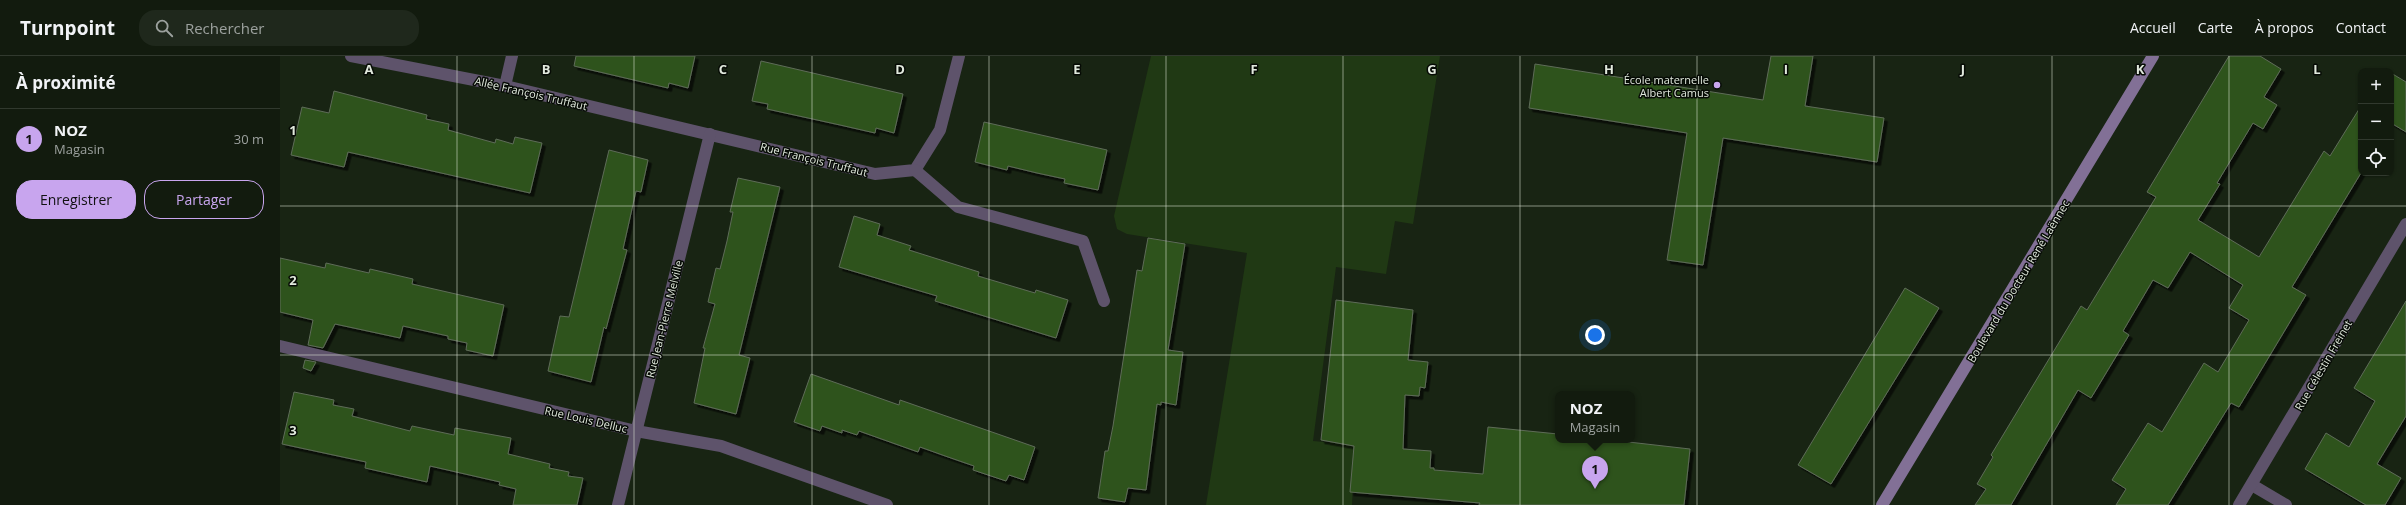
<!DOCTYPE html>
<html lang="fr">
<head>
<meta charset="utf-8">
<style>
	body { margin:0; font-family:"Open Sans",sans-serif; background:#1f281c; color:#f1f3f6 }
	.controls { position:absolute; right:12px; top:12px; display:grid; overflow:hidden; border-radius:8px; box-shadow:0 1px 3px #0004 }
	.controls button { width:36px; height:36px; display:grid; place-items:center; padding:0; border:0; border-bottom:1px solid #31392e; background:#121b0e; color:#f1f3f6; font:20px sans-serif }
	.you { position:absolute; left:1315px; top:279px; width:14px; height:14px; margin:-10px; border:3px solid #fff; border-radius:50%; background:#1a73e8; box-shadow:0 0 0 6px #1a73e833 }
	.badge { display:grid; place-items:center; width:26px; height:26px; border-radius:50%; background:#c8a5ee; color:#111; font-size:13px; font-weight:700 }
	.pin { position:absolute; translate:-50% -33px; filter:drop-shadow(0 1px 2px #0008) }
	.pin::after { content:''; position:absolute; top:21px; width:14px; height:12px; background:inherit; clip-path:polygon(0 0,100% 0,50% 100%) }
	.popup { position:absolute; left:1275px; top:335px; width:80px; height:52px; box-sizing:border-box; display:grid; place-content:center; border-radius:8px; background:#121b0e; filter:drop-shadow(0 1px 3px #0005); font-size:13px; white-space:nowrap; color:#9ca19e }
	.popup b { font-size:15px; color:#f1f3f6 }
	.popup::after { content:''; position:absolute; left:50%; top:100%; margin-left:-8px; border:8px solid transparent; border-top-color:#121b0e }
	.list { margin:0; padding:0; list-style:none }
	h2 { display:flex; justify-content:space-between; align-items:center; height:52px; margin:0; padding:0 16px; font-size:17px }
	h2 small { font-size:13px; font-weight:400; color:#9ca19e }
	.list li { display:grid; grid-template-columns:26px 1fr auto; gap:12px; align-items:center; box-sizing:border-box; height:60px; padding:0 16px; border-top:1px solid #31392e }
	.list b { display:block; font-size:15px; white-space:nowrap }
	.list p { margin:0; font-size:13px; white-space:nowrap; color:#9ca19e }
	.list em { font-size:13px; font-style:normal; color:#9ca19e }
	.actions { display:flex; gap:8px; padding:12px 16px }
	.actions a { flex:1; padding:9px 0; border:1px solid #c8a5ee; border-radius:16px; text-align:center; font-size:14px; color:#c8a5ee }
	.actions .main { background:#c8a5ee; color:#111 }
	.icon { flex:none; width:22px; height:22px; fill:none; stroke:currentColor; stroke-width:2; stroke-linecap:round; stroke-linejoin:round }
	.map { position:relative; flex:none; width:2126px; height:449px; overflow:hidden }
	header { display:flex; align-items:center; gap:24px; box-sizing:border-box; height:56px; padding:0 20px; background:#121b0e; border-bottom:1px solid #31392e }
	header strong { font-size:19px }
	nav { display:flex; gap:22px; margin-inline-start:auto; font-size:14px }
	.search { width:280px; height:36px; background:#1f281c; display:flex; align-items:center; gap:10px; box-sizing:border-box; padding:0 14px; border-radius:16px; color:#9ca19e; font-size:15px }
	main { display:flex }
	aside { flex:1; background:#121b0e }
	.map>svg:first-child { display:block }
	.green { fill:#203914 }
	.building { fill:#2f521d; stroke:#5e6c58; filter:url(#shadow) }
	.lines { fill:none; stroke-linecap:round; stroke-linejoin:round }
	.street { stroke:#5e536b; stroke-width:12 }
	.secondary { stroke:#827096; stroke-width:12 }
	.grid { fill:none; stroke:#e1e9dd; stroke-width:1; stroke-opacity:0.55 }
	.poi-dot { fill:#c8a5ee; stroke:#060b05; stroke-width:1.5 }
	.labels { text-anchor:middle; dominant-baseline:central; stroke-width:3; stroke-linejoin:round; paint-order:stroke }
	.poi-label { font-size:11px; fill:#e1e9dd; stroke:#060b05; text-anchor:end }
	.street-label { font-size:11px; fill:#e1e9dd; stroke:#060b05 }
	.grid-label { font-size:13px; text-anchor:middle; font-weight:bold; fill:#e1e9dd; stroke:#060b05; stroke-width:3; stroke-linejoin:round; paint-order:stroke }
</style>
</head>
<body>
<header>
<strong>Turnpoint</strong>
<div class="search"><svg class="icon" aria-label="search" viewBox="0 0 24 24"><circle cx="10" cy="10" r="6"/><path d="M15 15l6 6"/></svg>Rechercher</div>
<nav><a>Accueil</a><a>Carte</a><a>À propos</a><a>Contact</a></nav>
</header>
<main>
<aside>
<h2>À proximité<small></small></h2>
<ul class="list">
<li><span class="badge">1</span><div><b>NOZ</b><p>Magasin</p></div><em>30 m</em></li>
</ul>
<div class="actions"><a class="main">Enregistrer</a><a>Partager</a></div>
</aside>
<div class="map">
<svg width="2126" height="449" viewBox="0 0 2126 449">
	<defs>
		<filter id="shadow"><feDropShadow dx="3.5" dy="3.5" stdDeviation="0" flood-color="#0009"/></filter>
	</defs>
	<rect width="100%" height="100%" fill="#182413"/>
	<path class="green" d="M871 0H1160L1133 168 1115 165 1106 218 1056 211 1033 385 1075 389 1072 449H926L967 197 847 178 837 173 834 160Z"/>
	<g class="building">
		<path d="M296 0H415L408 32 389 27 388 32 294 10Z"/>
		<path d="M1491 0H1533L1525 50 1604 62 1597 106 1443 82 1423 209 1387 204 1407 77 1249 52 1255 8 1483 44Z"/>
		<path d="M1949 0H1980L2001 13 1984 41 1997 49 1983 73 1973 67 1937 127 1940 128 1918 164 1979 201 2044 95 2050 100 2081 50V117L2012 231 2026 239 1959 351 1951 347 1888 449H1836L1846 433 1832 424 1868 367 1882 376 1924 307 1938 316 1969 264 1949 252 1963 229 1910 196 1888 232 1873 224 1843 275 1849 279 1811 342 1798 334 1731 449H1695L1706 433 1697 428 1713 401 1711 399 1801 250 1807 254 1876 141 1867 136Z"/>
		<path d="M481 5 623 38 614 77 596 72 595 77 560 69 487 53 488 48 472 45Z"/>
		<path d="M2111 17 2126 26V76L2111 67Z"/>
		<path d="M54 35 147 59 146 63 169 68 168 74 215 87 216 83 233 88 235 81 262 87 250 137 68 96 64 111 11 99 22 51 49 57Z"/>
		<path d="M704 66 827 94 818 134 784 127 785 123 757 117 728 110 727 114 695 106Z"/>
		<path d="M329 94 368 104 361 136 356 135 343 193 347 194 326 273 324 271 311 326 268 315 280 260 289 261Z"/>
		<path d="M458 122 500 131 459 299 470 302 456 358 414 347 425 292H423L435 248 428 246 436 212 440 213 447 185 453 156H450Z"/>
		<path d="M574 160 600 168 597 179 631 190 629 194 699 216 698 220 755 237 756 234 788 244 776 282 655 245 657 240 559 211Z"/>
		<path d="M868 182 905 188 888 294 903 296 896 349 881 346V349L877 348 866 434 848 432 845 446 818 442 825 395H828L833 370 857 214 862 215Z"/>
		<path d="M0 202 45 212 46 207 89 217 90 213 133 223 132 228 224 249 213 300 186 294 187 287 168 283V280L123 270 120 282 55 268 43 292 28 289 33 264 0 256Z"/>
		<path d="M1625 232 1659 252 1551 428 1518 409Z"/>
		<path d="M1056 244 1133 254 1128 304 1148 306 1145 332 1140 331 1139 340 1125 339 1123 393 1151 395 1150 412H1154V414L1203 418 1208 371 1278 378V384H1331L1410 393 1404 449H1199L1200 447 1070 436 1074 390 1041 384Z"/>
		<path d="M2126 245V360L2097 408 2121 422 2105 449H2086L2025 413 2046 377 2069 391 2095 345 2074 332Z"/>
		<path d="M25 304 36 306 31 315 23 312Z"/>
		<path d="M531 318 619 349 620 344 755 391 744 424 729 419 726 425 693 414 694 410 668 401 640 391 638 396 579 375 577 379 562 374V377L542 370 540 375 514 366Z"/>
		<path d="M14 336 54 344 53 349 74 353 72 360 130 375 132 370 174 379 175 372 231 382 228 398 270 408 269 412 289 416 288 420 303 422 297 449H233L236 433 219 429 220 426 150 410 147 426 85 412 86 406 2 388Z"/>
	</g>
	<g class="lines">
		<g class="street">
			<path d="M71 0 225 30 595 118 635 114 660 74 679 0"/>
			<path d="M225 30 232 0"/>
			<path d="M635 114 678 151 803 185 824 245"/>
			<path d="M0 290 356 375 441 390 607 449"/>
			<path d="M1972 429 2006 449"/>
			<path d="M338 449 430 78"/>
			<path d="M1959 449 2126 168"/>
		</g>
		<path class="secondary" d="M1602 449 1873 0"/>
	</g>
	<path class="grid" d="M177 0V449M354 0V449M532 0V449M709 0V449M886 0V449M1063 0V449M1240 0V449M1417 0V449M1594 0V449M1772 0V449M1949 0V449M0 150H2126M0 299H2126"/>
	<circle class="poi-dot" cx="1437" cy="29" r="4"/>
	<g class="labels">
		<g class="poi-label">
			<text x="1429" y="23">École maternelle<tspan x="1429" dy="13">Albert Camus</tspan></text>
		</g>
		<g class="street-label">
			<text transform="translate(251 37) rotate(13)">Allée François Truffaut</text>
			<text transform="translate(534 103) rotate(14)">Rue François Truffaut</text>
			<text transform="translate(1738 225) rotate(-59)">Boulevard du Docteur René Laënnec</text>
			<text transform="translate(384 263) rotate(-76)">Rue Jean-Pierre Melville</text>
			<text transform="translate(2043 309) rotate(-60)">Rue Célestin Freinet</text>
			<text transform="translate(306 363) rotate(13)">Rue Louis Delluc</text>
		</g>
	</g>
	<g class="grid-label">
		<text x="89" y="18">A</text>
		<text x="266" y="18">B</text>
		<text x="443" y="18">C</text>
		<text x="620" y="18">D</text>
		<text x="797" y="18">E</text>
		<text x="974" y="18">F</text>
		<text x="1152" y="18">G</text>
		<text x="1329" y="18">H</text>
		<text x="1506" y="18">I</text>
		<text x="1683" y="18">J</text>
		<text x="1860" y="18">K</text>
		<text x="2037" y="18">L</text>
		<text x="13" y="79">1</text>
		<text x="13" y="229">2</text>
		<text x="13" y="379">3</text>
	</g>
</svg>
<div class="controls">
<button>+</button>
<button>−</button>
<button><svg class="icon" aria-label="locate" viewBox="0 0 24 24"><circle cx="12" cy="12" r="6"/><path d="M12 2v4M12 18v4M2 12h4M18 12h4"/></svg></button>
</div>
<div class="you"></div>
<div class="pin badge" style="left:1315px;top:433px">1</div>
<div class="popup"><b>NOZ</b>Magasin</div>
</div>
</main>
</body>
</html>
